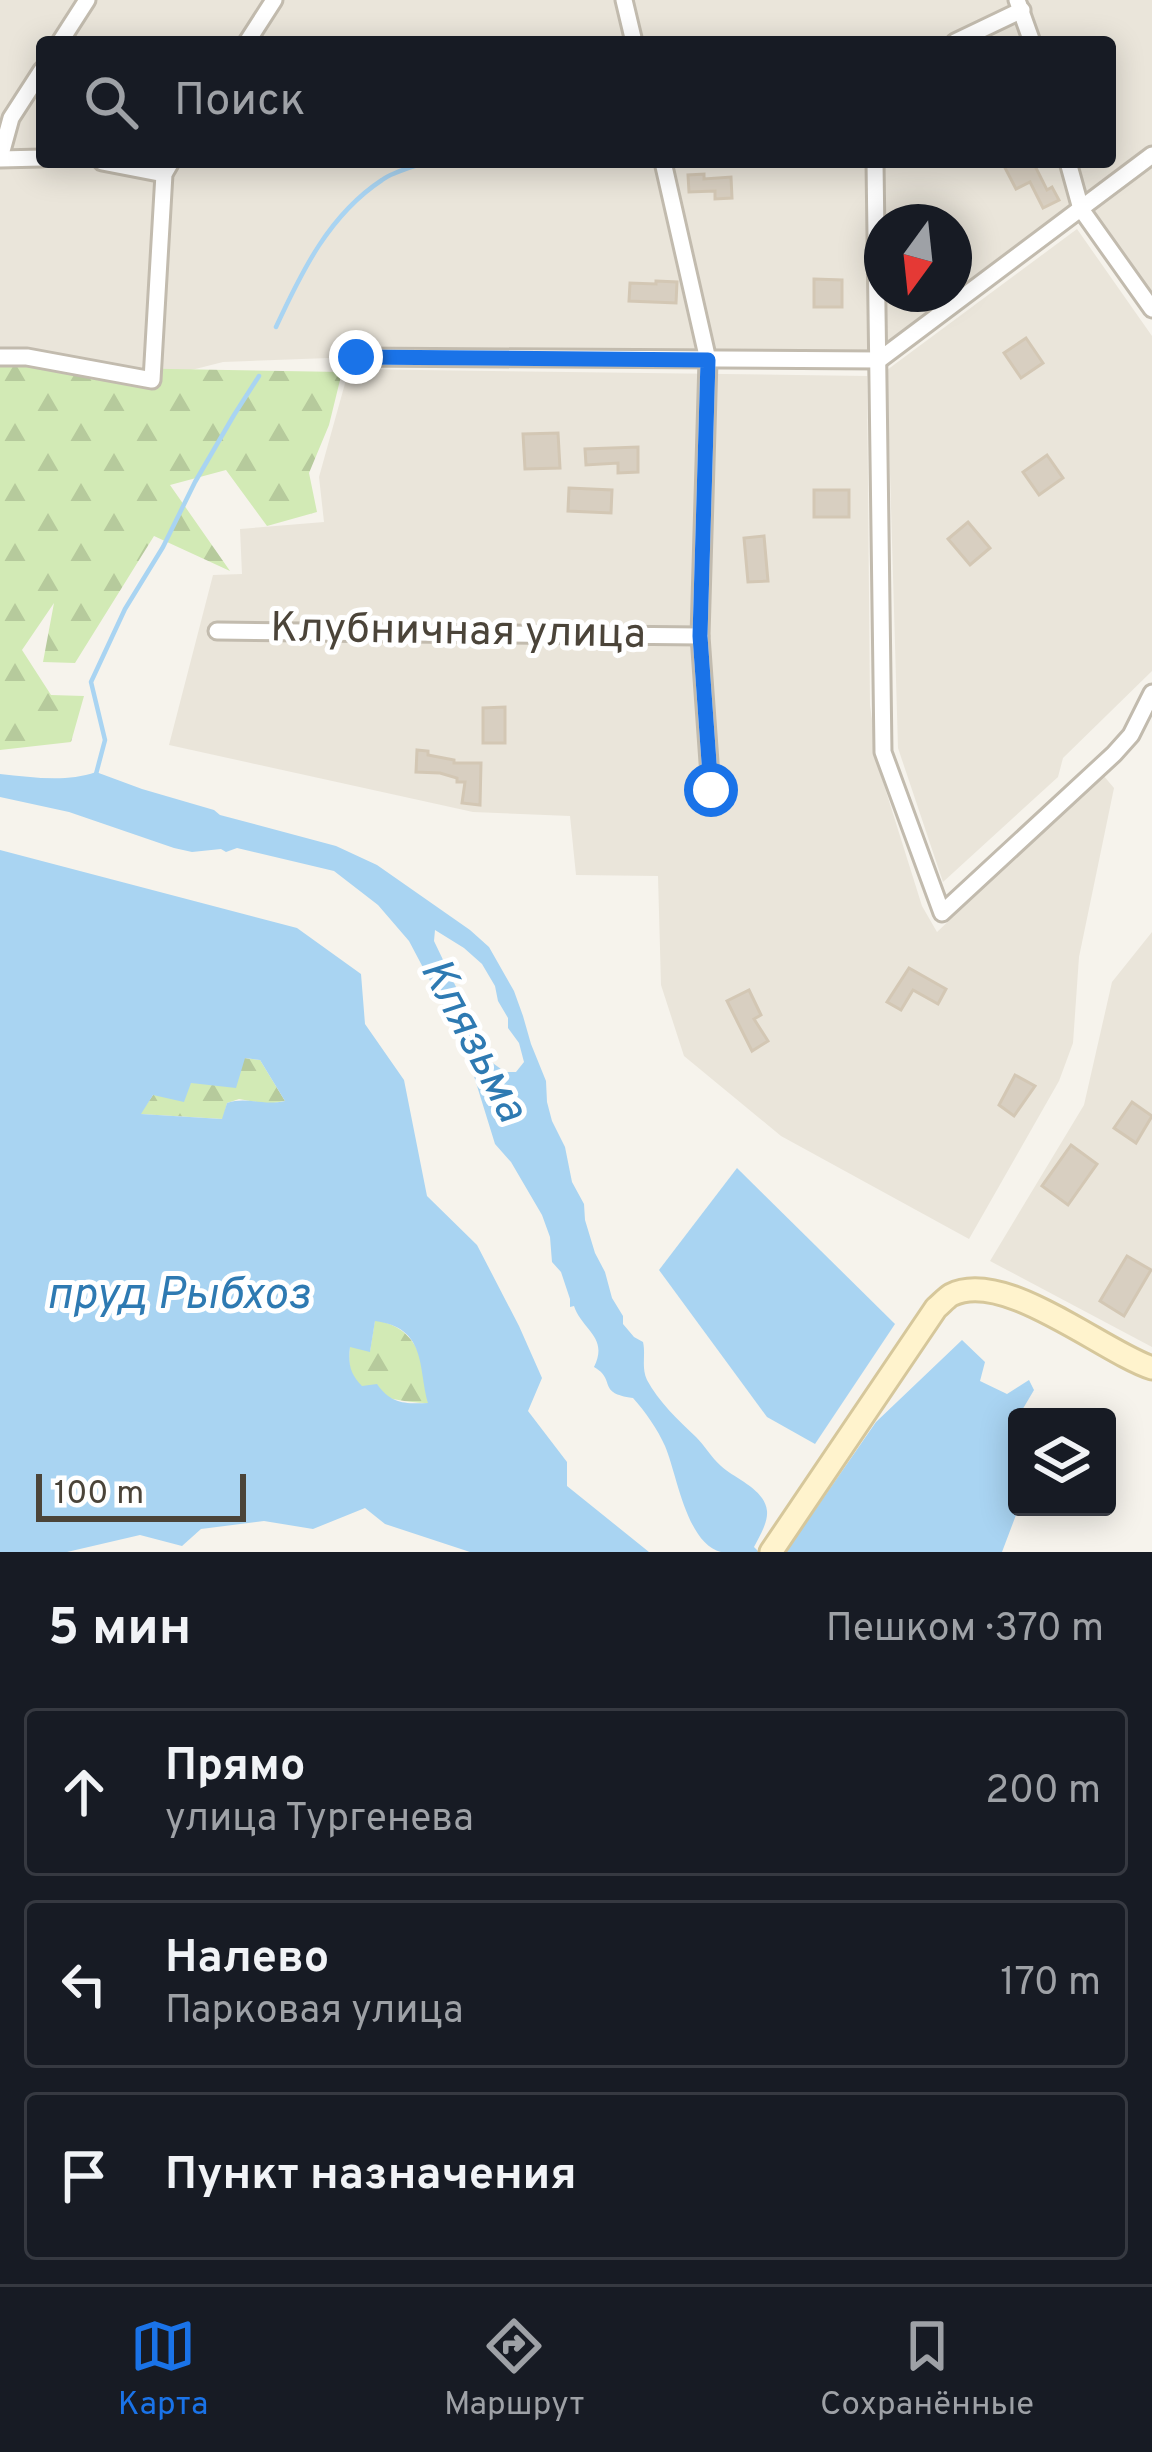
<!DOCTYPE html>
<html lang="ru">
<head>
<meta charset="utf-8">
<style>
	body { margin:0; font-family:Overpass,sans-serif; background:#242831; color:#f1f3f6 }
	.controls { position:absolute; right:36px; bottom:36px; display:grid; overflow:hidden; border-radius:12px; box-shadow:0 6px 30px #0003 }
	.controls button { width:108px; height:108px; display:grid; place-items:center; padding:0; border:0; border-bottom:3px solid #363941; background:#171b24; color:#f1f3f6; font:60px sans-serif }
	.compass { position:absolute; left:864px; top:204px; width:108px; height:108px; border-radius:50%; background:#171b24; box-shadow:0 6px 30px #0003; rotate:195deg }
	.scale { position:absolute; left:36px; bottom:30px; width:210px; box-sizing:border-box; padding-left:12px; border:6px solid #4b4439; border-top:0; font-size:33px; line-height:42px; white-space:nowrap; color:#4b4439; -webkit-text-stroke:9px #fff; paint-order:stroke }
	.stop { position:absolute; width:36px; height:36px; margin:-27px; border:9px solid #1a73e8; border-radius:50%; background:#fff }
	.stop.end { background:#1a73e8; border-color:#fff; box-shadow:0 3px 12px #0008 }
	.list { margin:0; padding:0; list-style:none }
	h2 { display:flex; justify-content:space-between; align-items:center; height:156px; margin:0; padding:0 48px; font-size:51px }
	h2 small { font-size:39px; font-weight:400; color:#9ea1a6 }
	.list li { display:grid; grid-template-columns:78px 1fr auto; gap:36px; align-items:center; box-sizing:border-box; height:168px; margin:0 24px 24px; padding:0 24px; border:3px solid #363941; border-radius:12px }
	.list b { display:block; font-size:45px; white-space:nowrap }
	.list p { margin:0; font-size:39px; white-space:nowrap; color:#9ea1a6 }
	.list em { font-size:39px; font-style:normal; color:#9ea1a6 }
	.icon { flex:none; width:66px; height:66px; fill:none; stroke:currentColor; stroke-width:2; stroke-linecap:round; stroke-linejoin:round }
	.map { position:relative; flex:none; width:1152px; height:1552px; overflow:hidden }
	.search { position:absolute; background:#171b24; box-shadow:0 6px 30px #0003; left:36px; right:36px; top:36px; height:132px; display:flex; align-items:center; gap:30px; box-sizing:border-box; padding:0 42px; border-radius:12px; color:#9ea1a6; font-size:45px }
	.sheet { height:732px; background:#171b24 }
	nav { display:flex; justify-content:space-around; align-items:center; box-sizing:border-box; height:168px; border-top:3px solid #363941; background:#171b24; font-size:33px; color:#9ea1a6 }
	nav a { display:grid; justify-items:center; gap:6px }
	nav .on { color:#1a73e8 }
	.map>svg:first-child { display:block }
	.residential { fill:#eae5da; fill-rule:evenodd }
	.forest { fill:url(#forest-firs) }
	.water { fill:#a9d4f2; fill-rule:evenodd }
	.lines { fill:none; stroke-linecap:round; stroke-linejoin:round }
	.stream { stroke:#a9d4f2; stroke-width:4.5 }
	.building { fill:#d8cfc1; stroke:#d3c7b4; stroke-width:3 }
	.street-casing { stroke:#c2bbae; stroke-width:21 }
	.secondary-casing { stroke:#d6c79b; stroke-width:27 }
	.street { stroke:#fff; stroke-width:15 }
	.secondary { stroke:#fff3cd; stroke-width:21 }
	.route { stroke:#1a73e8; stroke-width:15 }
	.labels { text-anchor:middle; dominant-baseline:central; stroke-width:10; stroke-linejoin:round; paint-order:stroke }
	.street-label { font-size:42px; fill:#4b4439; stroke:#fff }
	.water-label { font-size:45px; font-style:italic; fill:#2e7ab2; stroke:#fff }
</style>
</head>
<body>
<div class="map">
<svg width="1152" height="1552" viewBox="0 0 1152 1552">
	<defs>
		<pattern id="forest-firs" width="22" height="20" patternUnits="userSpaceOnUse" patternTransform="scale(3)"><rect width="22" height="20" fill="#d2eab5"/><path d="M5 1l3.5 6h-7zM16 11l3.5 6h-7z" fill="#b6ca9c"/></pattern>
	</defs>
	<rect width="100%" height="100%" fill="#f6f3ec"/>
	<g class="residential">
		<path d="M0 0H1152V309L1081 209 879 360 356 357 223 362 152 380 0 357ZM42 42H1110V162H42ZM882 222H954V294H882Z"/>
		<path d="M1077 229 1152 336V671L1063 758 1058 777 943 882 898 748 887 370Z"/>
		<path d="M349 369 867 376 870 705 879 769 922 906 937 932 1103 775 1114 788 1079 957 1073 1043 1059 1081 969 1239 781 1136 684 1056 661 985 658 876 576 875 570 816 473 812 169 745 213 575 242 574 240 529 324 522 319 477Z"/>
		<path d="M1152 932V1347L990 1261 1084 1105 1112 982Z"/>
	</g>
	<g class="forest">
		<path d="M0 366 342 372 329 425 309 473 317 512 267 526 226 470 170 485 230 571 154 536 75 663 43 662 54 603 22 650 51 695 84 696 71 742 0 750Z"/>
		<path d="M244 1058 260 1060 285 1101 268 1104 239 1099 227 1103 223 1119 140 1114 153 1095 191 1083Z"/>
		<path d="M375 1320C420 1328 425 1364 429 1403 408 1403 364 1397 353 1377 348 1368 349 1356 350 1346L370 1351Z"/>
	</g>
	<g class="water">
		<path d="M96 772 142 789 214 810 220 815 336 846 377 865 470 930 489 947 514 991 523 1016 531 1044 546 1081 547 1102 552 1121 565 1147 572 1182 584 1204 585 1220 595 1253 605 1272 612 1298 623 1316V1324L634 1337 643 1342C646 1355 641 1367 647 1380 658 1401 679 1421 696 1437 705 1446 711 1457 721 1466 735 1479 765 1489 767 1511 768 1523 759 1537 754 1547L759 1552C747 1552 732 1552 721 1552 686 1543 677 1474 665 1446 658 1430 645 1411 633 1398 596 1393 617 1380 594 1367 609 1337 582 1330 574 1306L570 1307V1299L561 1272 552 1262 550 1237 542 1215 511 1162 495 1144 465 1047 409 941 378 905 334 871 237 848 226 852 221 849 192 852 174 848 69 812 0 797V774C32 777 65 783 96 772ZM435 930 464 948 482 964 495 986 498 1001 508 1018V1028L519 1043 524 1062 516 1072H505L486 1058 479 1035 434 941Z"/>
		<path d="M0 850 297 928 361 974 365 1024 404 1080 427 1196 477 1245 519 1326 542 1378 528 1411 567 1462V1486L649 1552H470L385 1524 365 1508 313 1529 264 1521 201 1529 182 1546 140 1535 67 1552H0ZM245 1058 260 1060 285 1101C261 1106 247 1096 227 1103L222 1119 141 1114 153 1095 184 1102 191 1083 236 1088ZM375 1321C427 1328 418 1367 428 1403 405 1404 391 1404 377 1384L362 1386C350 1374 348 1364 350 1347L370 1352Z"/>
		<path d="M737 1168 895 1324 815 1444 767 1417 659 1270Z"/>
		<path d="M962 1340 985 1362 980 1381 1007 1394 1029 1380 1034 1390 1021 1412 1031 1417H1017L1019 1507 1002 1552H786L876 1422Z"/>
	</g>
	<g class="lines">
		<g class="stream">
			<path d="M276 327C302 271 329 215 382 180 394 171 413 167 427 162"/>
			<path d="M96 774 105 740 91 682 125 609 163 547 195 482 234 415 259 376"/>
		</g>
	</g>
	<g class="building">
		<path d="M1002 162H1033L1047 190 1052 187 1059 200 1043 208 1030 182 1016 189Z"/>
		<path d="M704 174V179L731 177 732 198 715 199V191L689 192 688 175Z"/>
		<path d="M814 279 842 280V307H814Z"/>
		<path d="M656 281 677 282 676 303 629 301 630 283 656 284Z"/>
		<path d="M1026 338 1043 363 1021 378 1004 353Z"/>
		<path d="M558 433 560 468 525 469 523 434Z"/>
		<path d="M638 447V472L618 473V463L586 465 585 449Z"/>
		<path d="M1047 455 1063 478 1039 495 1023 472Z"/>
		<path d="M569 488 612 490 611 513 568 511Z"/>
		<rect x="814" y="490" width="35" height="27"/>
		<path d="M968 522 990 548 970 565 948 539Z"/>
		<path d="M764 536 768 581 748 582 744 538Z"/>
		<path d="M505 707V743H483V708Z"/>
		<path d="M417 750 428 751V755L454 760V763H481L480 805 462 803 465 782H457V778L440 773 416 772Z"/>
		<path d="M909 968 946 989 938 1004 913 990 901 1010 887 1002Z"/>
		<path d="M749 990 761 1015 754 1019 768 1041 752 1051 727 1001Z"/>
		<path d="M1015 1075 1035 1086 1014 1116 999 1105Z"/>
		<path d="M1132 1102 1152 1116 1136 1143 1114 1128Z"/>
		<path d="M1071 1145 1097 1164 1068 1205 1042 1186Z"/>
		<path d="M1127 1256 1151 1270 1124 1316 1100 1301Z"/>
	</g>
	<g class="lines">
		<defs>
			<g id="street">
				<path d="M624 0 634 42"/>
				<path d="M1017 0 1032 42"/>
				<path d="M60 42 87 0"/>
				<path d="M247 42 274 0"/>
				<path d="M955 42 1022 10"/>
				<path d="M0 158 11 118 42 70"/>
				<path d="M0 159 42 158"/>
				<path d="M102 162 164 174"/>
				<path d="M663 162 708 360 700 636 711 790"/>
				<path d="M875 162 883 752 942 913 1114 754 1131 735 1152 693"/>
				<path d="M1068 162 1081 209 1152 309"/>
				<path d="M0 357H27L152 380 164 174 171 162"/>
				<path d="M356 357 879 360"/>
				<path d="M879 360 1152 155"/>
				<path d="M217 631 700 636"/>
			</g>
			<path id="secondary" d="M771 1552 936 1308C941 1304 946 1298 951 1295 1004 1268 1103 1352 1152 1368"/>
		</defs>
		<use href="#street" class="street-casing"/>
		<use href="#secondary" class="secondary-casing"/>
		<use href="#street" class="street"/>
		<use href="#secondary" class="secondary"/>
	</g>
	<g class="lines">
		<path class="route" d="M356 357 708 360 700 636 711 790"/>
	</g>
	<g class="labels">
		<g class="street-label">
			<text transform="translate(458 633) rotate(1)">Клубничная улица</text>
		</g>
		<g class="water-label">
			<text transform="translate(472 1041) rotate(62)">Клязьма</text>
			<text x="178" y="1296">пруд Рыбхоз</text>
		</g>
	</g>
</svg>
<div class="controls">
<button><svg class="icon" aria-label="layers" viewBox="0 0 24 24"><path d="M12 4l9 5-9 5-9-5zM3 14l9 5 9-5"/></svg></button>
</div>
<svg class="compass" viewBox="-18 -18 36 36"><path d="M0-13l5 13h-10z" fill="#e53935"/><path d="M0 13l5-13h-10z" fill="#9ea1a6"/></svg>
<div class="scale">100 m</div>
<div class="stop" style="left:711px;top:790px"></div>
<div class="stop end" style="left:356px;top:357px"></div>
<div class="search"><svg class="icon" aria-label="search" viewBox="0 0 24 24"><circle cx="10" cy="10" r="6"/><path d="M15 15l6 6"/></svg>Поиск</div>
</div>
<section class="sheet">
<h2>5 мин<small>Пешком · 370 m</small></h2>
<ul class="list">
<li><svg class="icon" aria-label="ahead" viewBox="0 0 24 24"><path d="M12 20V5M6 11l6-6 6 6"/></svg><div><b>Прямо</b><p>улица Тургенева</p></div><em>200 m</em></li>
<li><svg class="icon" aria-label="left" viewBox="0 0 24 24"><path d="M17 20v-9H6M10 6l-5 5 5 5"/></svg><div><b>Налево</b><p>Парковая улица</p></div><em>170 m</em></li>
<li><svg class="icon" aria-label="arrive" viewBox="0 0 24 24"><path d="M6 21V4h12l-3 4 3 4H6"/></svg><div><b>Пункт назначения</b></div></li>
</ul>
</section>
<nav>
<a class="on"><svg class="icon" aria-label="map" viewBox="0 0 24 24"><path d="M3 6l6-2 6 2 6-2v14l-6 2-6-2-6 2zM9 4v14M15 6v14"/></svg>Карта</a>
<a><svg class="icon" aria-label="directions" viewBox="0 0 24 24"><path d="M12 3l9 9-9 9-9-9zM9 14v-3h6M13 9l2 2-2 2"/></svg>Маршрут</a>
<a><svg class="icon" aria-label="saved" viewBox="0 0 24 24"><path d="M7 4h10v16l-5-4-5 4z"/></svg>Сохранённые</a>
</nav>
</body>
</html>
